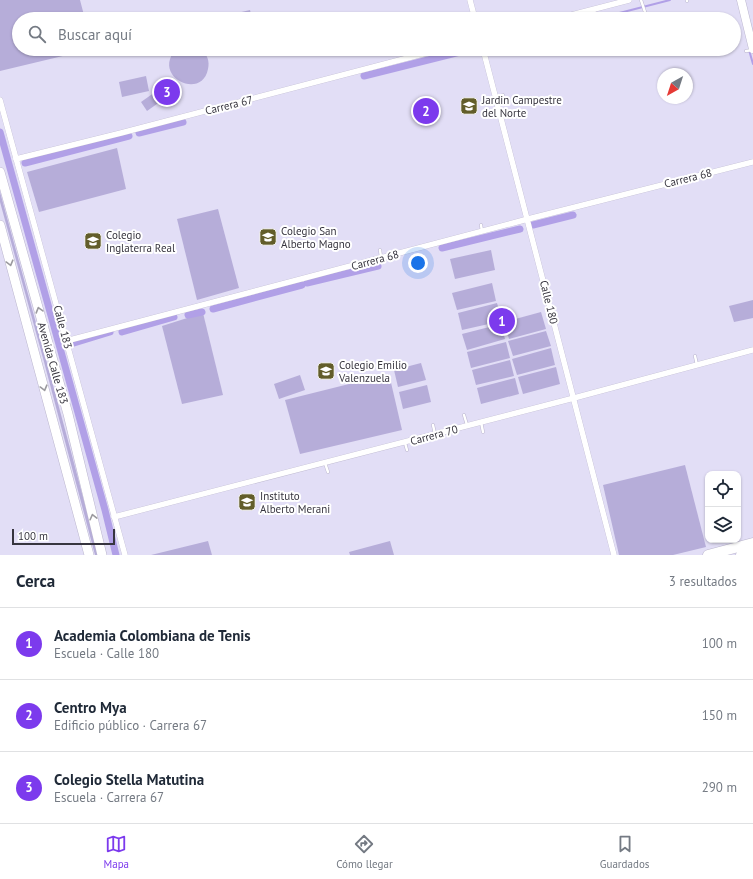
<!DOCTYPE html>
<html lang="es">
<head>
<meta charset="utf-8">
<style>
	body { margin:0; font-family:"PT Sans",sans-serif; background:#f6f6f7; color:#1f2937 }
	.controls { position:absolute; right:12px; bottom:12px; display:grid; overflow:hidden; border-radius:8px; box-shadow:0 1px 3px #0004 }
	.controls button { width:36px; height:36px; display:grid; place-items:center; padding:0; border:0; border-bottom:1px solid #e0e1e3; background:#fff; color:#1f2937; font:20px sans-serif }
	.compass { position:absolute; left:657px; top:68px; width:36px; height:36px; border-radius:50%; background:#fff; box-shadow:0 1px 3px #0004; rotate:219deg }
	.scale { position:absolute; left:12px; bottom:10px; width:103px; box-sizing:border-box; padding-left:4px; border:2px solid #37353f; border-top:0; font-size:11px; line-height:14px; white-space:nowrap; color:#37353f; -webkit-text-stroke:3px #fff; paint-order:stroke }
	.you { position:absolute; left:418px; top:263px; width:14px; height:14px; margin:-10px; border:3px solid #fff; border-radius:50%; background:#1a73e8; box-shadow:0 0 0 6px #1a73e833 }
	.badge { display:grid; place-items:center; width:26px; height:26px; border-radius:50%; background:#7c3aed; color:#fff; font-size:13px; font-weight:700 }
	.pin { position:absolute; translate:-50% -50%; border:2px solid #fff; box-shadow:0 1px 4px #0006 }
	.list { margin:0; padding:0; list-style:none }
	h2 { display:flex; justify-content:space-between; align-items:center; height:52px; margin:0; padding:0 16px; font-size:17px }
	h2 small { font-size:13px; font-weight:400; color:#747a83 }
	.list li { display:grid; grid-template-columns:26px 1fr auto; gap:12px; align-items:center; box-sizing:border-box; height:72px; padding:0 16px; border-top:1px solid #e0e1e3 }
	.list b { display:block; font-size:15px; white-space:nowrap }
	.list p { margin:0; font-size:13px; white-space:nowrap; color:#747a83 }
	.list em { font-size:13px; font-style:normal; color:#747a83 }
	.icon { flex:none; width:22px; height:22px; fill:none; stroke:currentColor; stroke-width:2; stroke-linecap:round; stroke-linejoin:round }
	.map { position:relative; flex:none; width:753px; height:555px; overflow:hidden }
	.search { position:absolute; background:#fff; box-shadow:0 1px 3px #0004; left:12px; right:12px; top:12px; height:44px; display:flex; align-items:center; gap:10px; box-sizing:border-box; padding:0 14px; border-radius:22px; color:#747a83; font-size:15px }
	.sheet { height:268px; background:#fff }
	nav { display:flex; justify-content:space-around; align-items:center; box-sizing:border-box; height:56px; border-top:1px solid #e0e1e3; background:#fff; font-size:11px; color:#747a83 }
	nav a { display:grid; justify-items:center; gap:2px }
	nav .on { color:#7c3aed }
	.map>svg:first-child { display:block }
	.green { fill:#b6add9 }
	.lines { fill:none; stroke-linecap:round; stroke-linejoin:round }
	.stream { stroke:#b1a0e7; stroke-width:2 }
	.canal { stroke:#b1a0e7; stroke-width:7 }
	.lane-casing { stroke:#bbb6ce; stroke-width:3.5 }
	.street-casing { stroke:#bbb6ce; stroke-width:6 }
	.secondary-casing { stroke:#bbb6ce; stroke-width:9 }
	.primary-casing { stroke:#bbb6ce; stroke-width:10 }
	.highway-casing { stroke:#bbb6ce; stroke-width:11 }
	.lane { stroke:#fff; stroke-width:2.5 }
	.street { stroke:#fff; stroke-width:5.5 }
	.secondary { stroke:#fff; stroke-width:8 }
	.primary { stroke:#fff; stroke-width:9 }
	.highway { stroke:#fff; stroke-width:10 }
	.oneway { stroke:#9b9a9f }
	.labels { text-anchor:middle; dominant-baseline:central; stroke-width:4; stroke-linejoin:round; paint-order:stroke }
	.poi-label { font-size:11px; fill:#37353f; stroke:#fff; text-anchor:start }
	.street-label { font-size:11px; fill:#37353f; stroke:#fff }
</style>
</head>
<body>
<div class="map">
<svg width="753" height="555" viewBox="0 0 753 555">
	<rect width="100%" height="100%" fill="#e2def6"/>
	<g class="green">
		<path d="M0 0H80L85 19H19V49H92L0 71Z"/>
		<path d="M250 10 252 19H216V18Z"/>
		<path d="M176 49H201C207 54 210 61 208 69 202 101 151 77 176 49Z"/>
		<path d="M146 76 149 91 122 97 119 82Z"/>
		<path d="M158 90 164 99 147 111 141 102Z"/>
		<path d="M117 148 126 189 39 212 27 172Z"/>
		<path d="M0 192C33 313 67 433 98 555H95L43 358 0 202Z"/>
		<path d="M218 209 239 288 197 300 177 219Z"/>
		<path d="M491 250 495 270 455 279 450 259Z"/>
		<path d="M492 283 496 301 457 310 452 293Z"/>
		<path d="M753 300V318L734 322 729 306Z"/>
		<path d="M497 303 502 321 462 330 458 313Z"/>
		<path d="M541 312 546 329 509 339 504 322Z"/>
		<path d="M203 313 223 395 182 404 162 326Z"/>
		<path d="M501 324 505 339 467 350 462 334Z"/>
		<path d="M546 331 551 346 513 356 508 341Z"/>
		<path d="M506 342 510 358 471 368 467 352Z"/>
		<path d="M551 348 555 365 517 375 512 359Z"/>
		<path d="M510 360 514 376 476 385 472 370Z"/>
		<path d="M421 363 426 380 398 387 394 370Z"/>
		<path d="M556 367 560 384 523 394 518 377Z"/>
		<path d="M389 374 402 430 300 454 285 400Z"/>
		<path d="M300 375 305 390 279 399 274 384Z"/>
		<path d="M515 378 519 394 481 404 477 388Z"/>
		<path d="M427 385 431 402 403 409 399 392Z"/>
		<path d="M685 465 706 547 673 555H619L603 485Z"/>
		<path d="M208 541 212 555H151Z"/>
		<path d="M390 541 394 555H350L349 552Z"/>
	</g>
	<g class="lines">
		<g class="stream">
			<path d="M596 19 670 0"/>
			<path d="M749 50 753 64"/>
			<path d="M137 134 139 133"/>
		</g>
		<g class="canal">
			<path d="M364 76 472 49"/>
			<path d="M0 132 105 510 116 555"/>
			<path d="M139 133 183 122"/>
			<path d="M25 163 129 136"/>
			<path d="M533 225 573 215"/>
			<path d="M442 248 520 229"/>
			<path d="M307 283 378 266"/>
			<path d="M213 309 302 285"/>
			<path d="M188 315 202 312"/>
			<path d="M122 332 174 317"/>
			<path d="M74 343 110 332"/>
		</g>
		<defs>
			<g id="lane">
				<path d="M641 0 645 12"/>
				<path d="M687 0V1"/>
				<path d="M594 10 596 19"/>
				<path d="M746 51 753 50"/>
				<path d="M496 98 503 95"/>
				<path d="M481 225 482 231"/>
				<path d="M380 250 381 257"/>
				<path d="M695 356 697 365"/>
				<path d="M464 415 467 425"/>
				<path d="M481 422 483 432"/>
				<path d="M433 425 435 434"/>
				<path d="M405 443 407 450"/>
				<path d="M325 463 328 472"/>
			</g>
			<g id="street">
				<path d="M470 0 475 19"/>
				<path d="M556 19 629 0"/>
				<path d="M483 49 614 555"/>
				<path d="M0 100 125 555"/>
				<path d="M16 159 121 133 442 49"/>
				<path d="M66 341 528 219 753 162"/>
				<path d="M114 517 574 398 753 350"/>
			</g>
			<path id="secondary" d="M741 0 753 49"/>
			<g id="primary">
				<path d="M0 172 68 414 102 555"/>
				<path d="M0 225 89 555"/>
			</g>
			<g id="highway">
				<path d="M708 555 753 543"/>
				<path d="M741 555 753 552"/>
			</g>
		</defs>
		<use href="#lane" class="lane-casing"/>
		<use href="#street" class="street-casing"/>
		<use href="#secondary" class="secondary-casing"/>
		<use href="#primary" class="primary-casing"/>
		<use href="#highway" class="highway-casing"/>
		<use href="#lane" class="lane"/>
		<use href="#street" class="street"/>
		<use href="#secondary" class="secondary"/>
		<use href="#primary" class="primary"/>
		<use href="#highway" class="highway"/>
	</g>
	<defs><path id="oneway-chevron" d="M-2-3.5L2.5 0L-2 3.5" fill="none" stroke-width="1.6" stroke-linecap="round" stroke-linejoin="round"/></defs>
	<g class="oneway">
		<use href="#oneway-chevron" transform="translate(10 263) rotate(75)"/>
		<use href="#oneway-chevron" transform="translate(39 310) rotate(-106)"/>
		<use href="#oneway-chevron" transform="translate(44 388) rotate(75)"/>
		<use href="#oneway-chevron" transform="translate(93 517) rotate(-104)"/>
	</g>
	<defs>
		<symbol id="school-square" viewBox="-11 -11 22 22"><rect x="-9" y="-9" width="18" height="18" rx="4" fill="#625d2a" stroke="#fff"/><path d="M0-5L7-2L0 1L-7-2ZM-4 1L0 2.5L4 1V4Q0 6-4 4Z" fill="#fff"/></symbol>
	</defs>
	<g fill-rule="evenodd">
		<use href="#school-square" x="459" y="96" width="20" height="20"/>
		<use href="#school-square" x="258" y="227" width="20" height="20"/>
		<use href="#school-square" x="83" y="231" width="20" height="20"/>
		<use href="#school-square" x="316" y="361" width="20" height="20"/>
		<use href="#school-square" x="237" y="492" width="20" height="20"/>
	</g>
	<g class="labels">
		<g class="poi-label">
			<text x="482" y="100">Jardin Campestre<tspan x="482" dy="13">del Norte</tspan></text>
			<text x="281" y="231">Colegio San<tspan x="281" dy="13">Alberto Magno</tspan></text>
			<text x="106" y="235">Colegio<tspan x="106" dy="13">Inglaterra Real</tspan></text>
			<text x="339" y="365">Colegio Emilio<tspan x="339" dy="13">Valenzuela</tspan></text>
			<text x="260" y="496">Instituto<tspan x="260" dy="13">Alberto Merani</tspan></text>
		</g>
		<g class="street-label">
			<text transform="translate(229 105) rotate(-14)">Carrera 67</text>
			<text transform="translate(688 178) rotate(-14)">Carrera 68</text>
			<text transform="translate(375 260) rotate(-15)">Carrera 68</text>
			<text transform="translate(549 302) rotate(76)">Calle 180</text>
			<text transform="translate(63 327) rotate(75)">Calle 183</text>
			<text transform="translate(53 363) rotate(74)">Avenida Calle 183</text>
			<text transform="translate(434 435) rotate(-15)">Carrera 70</text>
		</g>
	</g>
</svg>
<div class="controls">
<button><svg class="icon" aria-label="locate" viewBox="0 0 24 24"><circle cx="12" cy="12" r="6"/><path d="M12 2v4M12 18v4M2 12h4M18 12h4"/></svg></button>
<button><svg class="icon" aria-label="layers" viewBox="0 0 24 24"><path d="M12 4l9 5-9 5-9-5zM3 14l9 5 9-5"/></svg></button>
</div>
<svg class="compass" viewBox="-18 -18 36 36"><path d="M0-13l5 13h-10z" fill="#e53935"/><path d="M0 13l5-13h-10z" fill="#747a83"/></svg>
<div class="scale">100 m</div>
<div class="you"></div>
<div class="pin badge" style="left:502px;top:321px">1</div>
<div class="pin badge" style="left:426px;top:111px">2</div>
<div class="pin badge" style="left:167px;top:92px">3</div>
<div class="search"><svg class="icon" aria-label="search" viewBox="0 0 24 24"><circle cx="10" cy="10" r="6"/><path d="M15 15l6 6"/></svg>Buscar aquí</div>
</div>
<section class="sheet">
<h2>Cerca<small>3 resultados</small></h2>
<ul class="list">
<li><span class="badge">1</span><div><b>Academia Colombiana de Tenis</b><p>Escuela · Calle 180</p></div><em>100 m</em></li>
<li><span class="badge">2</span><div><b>Centro Mya</b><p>Edificio público · Carrera 67</p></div><em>150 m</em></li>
<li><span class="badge">3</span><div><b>Colegio Stella Matutina</b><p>Escuela · Carrera 67</p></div><em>290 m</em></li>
</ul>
</section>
<nav>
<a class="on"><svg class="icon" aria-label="map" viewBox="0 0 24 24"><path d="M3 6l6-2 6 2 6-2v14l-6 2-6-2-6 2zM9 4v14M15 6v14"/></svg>Mapa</a>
<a><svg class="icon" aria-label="directions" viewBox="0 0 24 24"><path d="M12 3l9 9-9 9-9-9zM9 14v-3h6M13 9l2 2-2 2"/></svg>Cómo llegar</a>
<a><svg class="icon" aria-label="saved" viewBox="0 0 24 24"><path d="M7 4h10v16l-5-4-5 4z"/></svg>Guardados</a>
</nav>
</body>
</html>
